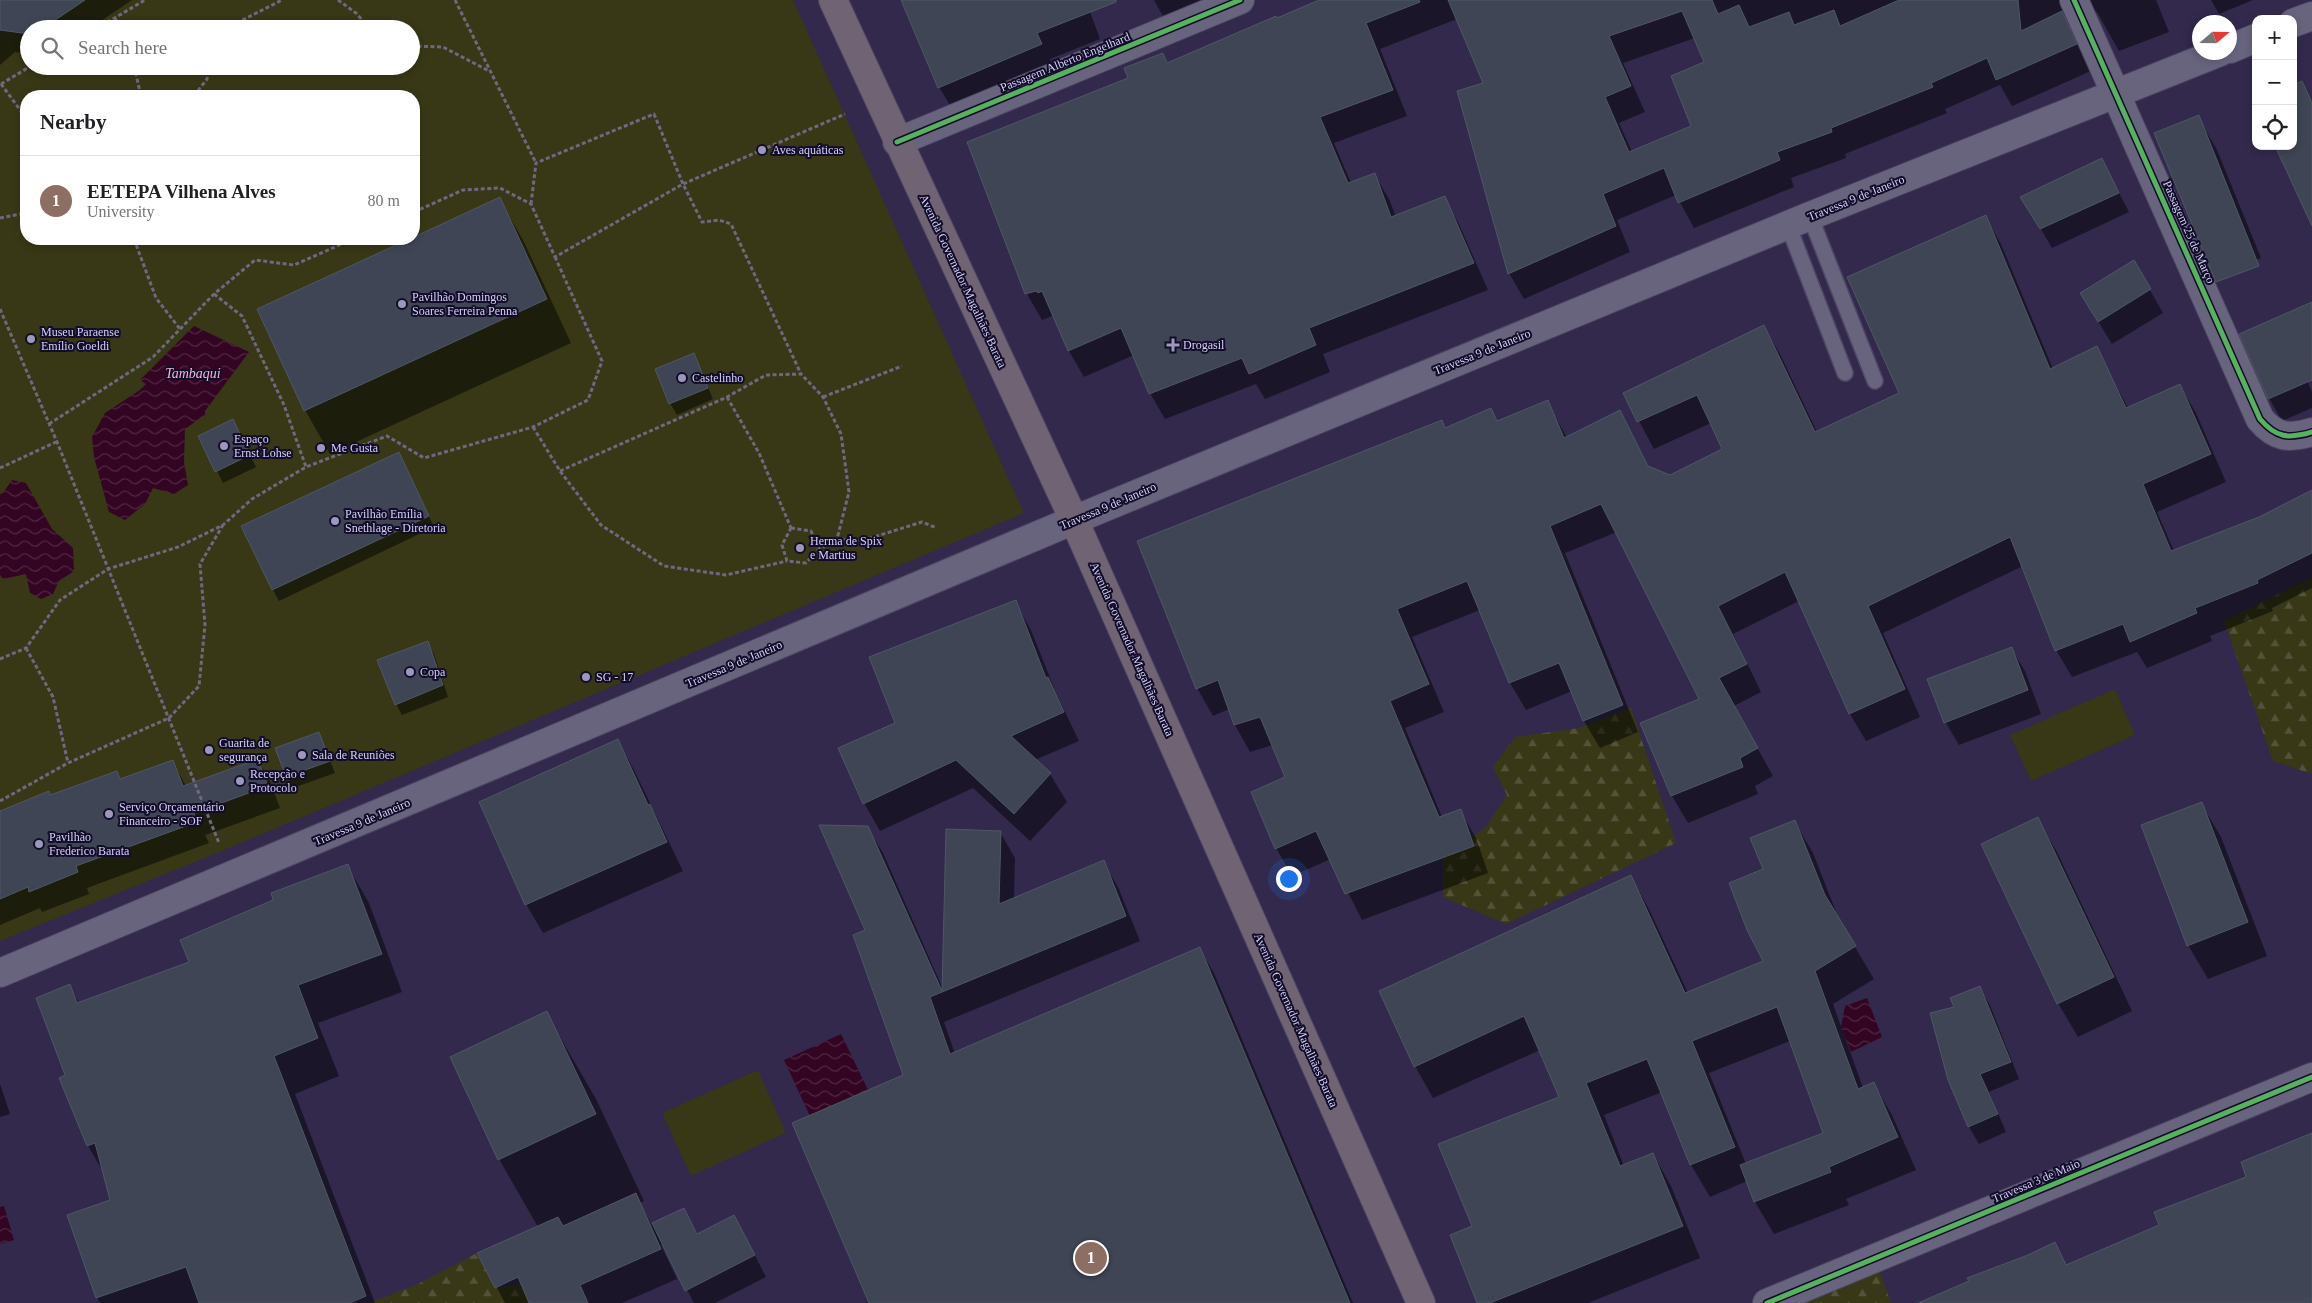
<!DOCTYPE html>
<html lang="en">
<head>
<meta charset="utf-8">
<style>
	body { margin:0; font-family:"Times New Roman",serif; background:#f2f2f2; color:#202124 }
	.controls { position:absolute; right:15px; top:15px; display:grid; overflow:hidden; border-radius:10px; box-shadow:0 2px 8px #0003 }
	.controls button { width:45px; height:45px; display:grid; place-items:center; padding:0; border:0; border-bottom:1px solid #e0e0e0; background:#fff; color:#202124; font:25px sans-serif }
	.compass { position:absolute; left:2192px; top:15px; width:45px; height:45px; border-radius:50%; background:#fff; box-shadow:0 2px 8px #0003; rotate:70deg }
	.you { position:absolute; left:1288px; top:878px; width:18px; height:18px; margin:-12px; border:4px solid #fff; border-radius:50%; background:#1a73e8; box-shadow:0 0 0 8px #1a73e833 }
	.badge { display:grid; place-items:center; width:32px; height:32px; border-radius:50%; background:#1a73e8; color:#fff; font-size:16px; font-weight:700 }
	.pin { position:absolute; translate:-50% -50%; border:2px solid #fff; box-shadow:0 1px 5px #0006 }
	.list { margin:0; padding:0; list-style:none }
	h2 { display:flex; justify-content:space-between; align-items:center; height:65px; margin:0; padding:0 20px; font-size:21px }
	h2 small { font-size:16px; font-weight:400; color:#757577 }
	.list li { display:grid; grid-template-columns:32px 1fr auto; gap:15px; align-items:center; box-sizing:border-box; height:90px; padding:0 20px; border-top:1px solid #e0e0e0 }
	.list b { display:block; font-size:19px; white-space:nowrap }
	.list p { margin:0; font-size:16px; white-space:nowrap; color:#757577 }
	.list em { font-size:16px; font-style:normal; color:#757577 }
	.icon { flex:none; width:28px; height:28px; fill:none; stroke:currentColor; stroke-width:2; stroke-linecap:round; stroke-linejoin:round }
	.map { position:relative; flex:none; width:2312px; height:1303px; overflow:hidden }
	.search { position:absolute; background:#fff; box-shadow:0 2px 8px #0003; left:20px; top:20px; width:400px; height:55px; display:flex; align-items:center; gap:12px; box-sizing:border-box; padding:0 18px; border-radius:28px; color:#757577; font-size:19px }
	.panel { position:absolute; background:#fff; box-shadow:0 2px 8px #0003; left:20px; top:90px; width:400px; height:155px; border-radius:20px }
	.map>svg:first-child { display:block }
	.forest { fill:url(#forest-firs) }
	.park { fill:#383716; fill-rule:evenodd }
	.water { fill:url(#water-waves) }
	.shadow { fill:#0007; fill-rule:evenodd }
	.building { fill:#3f4554; stroke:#4d5866; fill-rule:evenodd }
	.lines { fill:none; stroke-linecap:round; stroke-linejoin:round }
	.service-casing { stroke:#4c4563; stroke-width:18 }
	.minor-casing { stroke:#4c4563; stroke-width:30 }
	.secondary-casing { stroke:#4c4563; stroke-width:30 }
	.primary-casing { stroke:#4c4563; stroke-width:30 }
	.path { stroke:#6e6981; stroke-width:3; stroke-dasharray:4 2.5; stroke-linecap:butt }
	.service { stroke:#68647e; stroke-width:15 }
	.minor { stroke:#68647e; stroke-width:28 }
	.secondary { stroke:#68647e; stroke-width:28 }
	.primary { stroke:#706373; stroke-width:28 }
	.cycleway-casing { stroke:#120c28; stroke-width:8 }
	.cycleway { stroke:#56b35d; stroke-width:5 }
	.poi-dot { fill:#9c97bd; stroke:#120c28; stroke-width:2 }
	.labels { text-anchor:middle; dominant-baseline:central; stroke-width:4; stroke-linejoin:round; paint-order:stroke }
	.street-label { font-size:12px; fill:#d5d2fa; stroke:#120c28 }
	.poi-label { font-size:12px; fill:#d5d2fa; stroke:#120c28; text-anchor:start }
	.water-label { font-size:14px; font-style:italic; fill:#f7b2d2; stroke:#120c28 }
</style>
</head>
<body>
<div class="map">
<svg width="2312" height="1303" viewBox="0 0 2312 1303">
	<defs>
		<pattern id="forest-firs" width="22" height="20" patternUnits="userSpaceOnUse" patternTransform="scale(1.25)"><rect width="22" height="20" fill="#383716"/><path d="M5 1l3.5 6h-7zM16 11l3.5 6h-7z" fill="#545339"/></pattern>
		<pattern id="water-waves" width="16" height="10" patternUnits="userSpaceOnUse" patternTransform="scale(1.25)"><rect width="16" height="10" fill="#340423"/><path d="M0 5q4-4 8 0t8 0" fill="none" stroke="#502844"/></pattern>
	</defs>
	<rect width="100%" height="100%" fill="#32294c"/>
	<g class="forest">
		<path d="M2312 577V774L2273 761 2224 621Z"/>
		<path d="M1631 708 1676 843 1506 924 1443 897V857L1485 828 1507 795 1493 767 1515 737 1579 728Z"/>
		<path d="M477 1253 495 1288 521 1284 529 1303H369L418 1284Z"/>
		<path d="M1875 1258 1891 1303H1767Z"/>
	</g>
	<g class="park">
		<path d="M0 0H793L1024 513 222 851 0 941ZM29 29H411V66H29ZM26 96H414V239H26Z"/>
		<path d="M2115 689 2135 735 2031 781 2010 735Z"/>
		<path d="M758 1070 786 1133 691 1176 662 1113Z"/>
	</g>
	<g class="water">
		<path d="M194 326 249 352 205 411V415L185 429 184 462 188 485 174 494 153 488 145 504 125 520 109 512 94 457 92 437 105 413 140 390 146 384 140 380Z"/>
		<path d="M12 480 26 483 52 529 73 548 74 571 59 581 53 594 41 599 30 593 26 574 3 579 0 575V494L3 493Z"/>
		<path d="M1867 998 1882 1037 1851 1052 1841 1027 1845 1006Z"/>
		<path d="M841 1034 868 1090 810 1116 784 1060Z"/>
		<path d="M4 1206 14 1240 0 1244V1207Z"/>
	</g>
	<g class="shadow">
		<path d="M0 0H132L89 29H29V54L15 52 0 65Z"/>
		<path d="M902 0H1087L1086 1 1100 39 1050 59 1055 70 954 112 939 87Z"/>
		<path d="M1154 0H1228L1170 29Z"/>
		<path d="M1328 0H2156L2169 32 2119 51 2097 12 2092 10 2091 71 2012 106 2000 85 1945 109 1947 113 1845 154 1846 158 1791 178 1794 187 1694 228 1676 195 1617 220 1630 252 1524 299 1509 273 1485 84 1457 19 1380 49 1407 116 1334 143 1351 183 1375 175 1390 201 1396 217 1444 198 1459 224 1488 290 1323 354 1330 372 1265 399 1256 384 1165 419 1150 393 1134 355 1084 377 1069 351 1055 318 1052 316 1042 320 1027 294 968 143 1130 79 1162 54 1167 64ZM1695 38 1706 63 1693 127 1632 152 1619 123 1645 112 1623 63Z"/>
		<path d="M2211 0H2253L2219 14Z"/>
		<path d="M2198 117 2217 150 2261 258 2220 277Z"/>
		<path d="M2102 160 2129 212 2052 248 2033 216Z"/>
		<path d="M499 198 524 242 571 343 330 454 305 410 258 310Z"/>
		<path d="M1985 216 2001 244 2053 369 2096 348 2128 408 2180 386 2196 413 2226 482 2157 512 2174 551 2259 518 2312 494V588L2272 608 2273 611 2210 636 2212 641 2147 668 2137 652 2072 677 2056 650 2023 566 1883 633 1920 717 1866 741 1850 714 1799 601 1733 634 1761 692 1734 706 1773 776 1755 786 1758 794 1688 823 1672 796 1641 724 1700 700 1617 532 1565 553 1638 732 1600 748 1584 721 1572 691 1526 710 1510 683 1480 610 1412 637 1444 712 1405 728 1442 817 1460 811 1476 838 1488 873 1362 920 1331 859 1292 876 1276 848 1287 778 1273 745 1250 752 1235 725 1229 709 1213 716 1197 688 1442 422 1446 429 1490 409 1498 422 1547 401 1567 438 1620 411 1657 482 1724 449 1711 423 1654 449 1624 393 1764 327 1780 354 1817 432 1901 394Z"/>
		<path d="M2134 262 2163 313 2112 344 2081 294Z"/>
		<path d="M2291 341 2312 392V408L2282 421 2269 398Z"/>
		<path d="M694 355 713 399 677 415 670 403Z"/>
		<path d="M233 421 256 467 223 483 200 437Z"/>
		<path d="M399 454 434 527 279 601 273 590Z"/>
		<path d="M1015 602 1031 630 1056 693 1079 741 1035 760 1050 774 1067 802 1030 841 973 788 880 831 864 803 896 723Z"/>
		<path d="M427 643 434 654 448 697 402 715 396 704Z"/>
		<path d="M2011 648 2025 671 2041 714 1959 745 1946 723 1929 680Z"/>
		<path d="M319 734 335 773 293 788 276 749Z"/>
		<path d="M618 740 634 770 683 871 543 933 526 904Z"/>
		<path d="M258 760 270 781 280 808 205 835 209 843 87 888 89 894 42 912 40 908 0 925V812L117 773 121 780 172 761 186 786Z"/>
		<path d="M2201 803 2221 837 2267 956 2208 979 2188 945Z"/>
		<path d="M2037 819 2057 852 2132 1011 2078 1037 2058 1003Z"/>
		<path d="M1794 821 1813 853 1840 922 1874 979 1833 1004 1863 1088 1873 1083 1892 1115 1916 1170 1846 1199 1849 1205 1774 1234 1755 1202 1747 1181 1710 1197 1691 1165 1662 1092 1604 1115 1624 1166 1653 1154 1671 1186 1700 1258 1588 1303H1478L1473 1227 1561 1098 1540 1050 1433 1098 1415 1066 1631 877 1649 909 1688 993 1765 962 1764 870ZM1790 1041 1824 1134 1746 1164 1709 1073Z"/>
		<path d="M868 828 883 853 943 989 1000 832 1015 858 1014 899 1103 862 1118 887 1140 941 944 1022 955 1054 1199 948 1214 973 1353 1303H864L869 1301 904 1076 867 931Z"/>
		<path d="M347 865 369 903 402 992 318 1023 339 1076 295 1094 375 1303H100L97 1298 112 1201 104 1173 88 1146 61 1078 67 1076 69 986 79 1003 191 963 275 901Z"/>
		<path d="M1980 988 1990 1005 2019 1079 1989 1092 2006 1132 1979 1144 1969 1127 1950 1081 1955 1008Z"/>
		<path d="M546 1013 596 1099 644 1201 640 1203 652 1225 684 1210 698 1234 746 1238 766 1277 715 1303H694L663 1244 661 1245 677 1279 622 1303H505L479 1253 538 1227 499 1159Z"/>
		<path d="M0 1084 10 1114 0 1117Z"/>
	</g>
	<g class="building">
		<path d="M0 0H85L42 29H29V34L0 30Z"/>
		<path d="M901 0H1116V2L1037 33 1042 44 938 88Z"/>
		<path d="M1319 0H1419L1420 2 1366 23 1393 90 1320 117 1348 183 1375 173 1391 217 1445 196 1474 263 1309 328 1316 345 1249 374 1242 358 1149 394 1121 328 1068 351 1042 291 1038 293 1036 291 1025 294 967 142 1128 78 1124 68 1163 53 1167 63 1276 16 1277 18Z"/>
		<path d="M1448 0H1712L1718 14 1739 5 1749 27 1789 12 1794 25 1834 10 1840 26 1899 0H2018L2021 31 2062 11 2077 44 1996 80 1987 58 1931 83 1933 87 1831 128 1832 132 1777 152 1780 160 1678 203 1664 168 1603 194 1616 226 1508 274 1457 91 1483 83ZM1682 11 1704 62 1671 76 1691 126 1629 152 1605 97 1631 86 1609 36Z"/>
		<path d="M2302 81 2312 103V226L2275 146H2293V85Z"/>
		<path d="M2199 115 2259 266 2216 282 2154 133Z"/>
		<path d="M2102 158 2119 193 2040 229 2020 197Z"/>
		<path d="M500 197 547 299 304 411 257 309 409 239H414V237Z"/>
		<path d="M1986 215 2050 369 2097 346 2126 408 2180 384 2211 454 2143 484 2171 551 2259 517 2312 490V553L2257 580 2258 583 2195 608 2197 613 2130 642 2123 624 2055 651 2010 537 1868 606 1905 689 1849 714 1785 572 1718 606 1747 664 1719 678 1758 748 1740 758 1743 767 1671 796 1640 723 1699 699 1601 504 1550 526 1623 705 1583 721 1559 663 1509 683 1467 581 1397 609 1429 684 1390 701 1439 817 1461 809 1474 846 1345 894 1316 831 1275 849 1251 792 1285 777 1260 717 1234 725 1218 680 1196 689 1137 541 1442 420 1445 428 1491 408 1497 421 1548 400 1564 438 1620 410 1648 466 1670 475 1722 449 1697 395 1637 422 1623 393 1764 325 1815 432 1899 393 1847 277Z"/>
		<path d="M2134 260 2151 289 2098 322 2080 293Z"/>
		<path d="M2312 302V380L2268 399 2239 334Z"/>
		<path d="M694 353 708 388 669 404 655 369Z"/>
		<path d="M233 419 250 455 215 472 198 436Z"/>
		<path d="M399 452 429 516 272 590 241 526Z"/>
		<path d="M1016 600 1046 678 1048 677 1064 712 1011 736 1051 773 1014 814 956 760 863 804 838 748 895 723 869 657Z"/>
		<path d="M428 641 443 685 395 705 377 660Z"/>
		<path d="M2012 647 2028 690 1944 723 1927 679Z"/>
		<path d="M319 732 330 761 286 777 275 748Z"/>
		<path d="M618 739 648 805 650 804 667 842 525 905 479 802Z"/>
		<path d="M258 759 268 786 194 813 197 822 76 866 78 872 29 892 28 887 0 899V811L49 791 50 795 117 771 120 779 173 760 183 786Z"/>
		<path d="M2202 802 2248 922 2187 946 2141 825Z"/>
		<path d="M2038 817 2114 977 2057 1004 1981 844Z"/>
		<path d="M1795 820 1825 895 1856 946 1815 971 1858 1089 1874 1082 1898 1137 1829 1167 1831 1172 1754 1202 1740 1165 1823 1133 1777 1007 1692 1041 1735 1147 1690 1165 1647 1059 1586 1083 1620 1166 1653 1153 1683 1226 1490 1303H1477L1450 1235 1472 1226 1438 1144 1559 1097 1524 1016 1414 1067 1379 991 1631 875 1685 993 1763 961 1747 930 1729 883 1763 869 1750 838Z"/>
		<path d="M819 825 868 826 942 991 946 829 1001 831 999 904 1104 860 1126 916 930 997 950 1054 1200 947 1350 1303H869L792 1123 903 1075 853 935 865 930Z"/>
		<path d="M348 864 382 954 298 985 318 1038 274 1056 366 1296 350 1303H199L186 1267 96 1298 67 1215 110 1200 95 1143 87 1146 59 1078 65 1075 36 998 70 984 77 1003 189 962 180 940 273 900 271 893Z"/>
		<path d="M1980 986 2011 1062 1980 1074 1998 1114 1968 1127 1948 1080 1930 1013 1954 1007 1950 998Z"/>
		<path d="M547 1011 596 1114 498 1160 450 1057Z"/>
		<path d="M2312 1133V1303H1918L1969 1281 1967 1278 2028 1255 2055 1242 2066 1265 2159 1225 2154 1212 2246 1177 2241 1162Z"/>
		<path d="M636 1193 661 1249 580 1285 588 1303H529L518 1277 495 1288 477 1253 558 1217 563 1226Z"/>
		<path d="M684 1208 697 1234 734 1215 755 1255 685 1291 652 1223Z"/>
	</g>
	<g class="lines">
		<defs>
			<g id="service">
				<path d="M1810 216 1875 381"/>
				<path d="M1788 225 1845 373"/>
			</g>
			<g id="minor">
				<path d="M2074 0 2260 419C2276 438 2289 439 2312 432"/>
				<path d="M897 142 1240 0"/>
				<path d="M1767 1303 2312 1077"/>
			</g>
			<g id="secondary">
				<path d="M2293 23 2312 16"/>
				<path d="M2230 49 2256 38"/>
				<path d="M0 973 1074 520 1810 216 2220 52"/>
			</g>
			<path id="primary" d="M833 0 1074 520 1421 1303"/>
		</defs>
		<use href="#service" class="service-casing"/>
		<use href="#minor" class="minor-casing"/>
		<use href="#secondary" class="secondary-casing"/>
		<use href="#primary" class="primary-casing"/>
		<g class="path">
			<path d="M338 0 356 13 370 29"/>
			<path d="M455 0 536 163"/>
			<path d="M115 18 120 29"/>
			<path d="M96 29 145 0"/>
			<path d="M225 29 282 0"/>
			<path d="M411 46 443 47 489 71"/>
			<path d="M134 66 141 96"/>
			<path d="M1 84 26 118"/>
			<path d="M1 84 31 66"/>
			<path d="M194 96 207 79 211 66"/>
			<path d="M531 204 536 163 654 114 683 184 702 222 719 220 731 224 801 374"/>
			<path d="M414 212 463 190 500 188 531 204 555 257 683 184 845 114"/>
			<path d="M0 218 26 213"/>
			<path d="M134 239 156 298 180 329"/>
			<path d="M214 294 242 316 284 405 306 467"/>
			<path d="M0 309 57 442 219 843"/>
			<path d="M727 397 759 453 791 528"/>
			<path d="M823 397 902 366"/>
			<path d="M49 424 153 357 214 294 255 260 294 265 353 239"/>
			<path d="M533 427 560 471 601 525 664 566 726 575 787 561"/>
			<path d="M0 468 56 442"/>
			<path d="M560 471 727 397 766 375 801 374 823 397 841 434 849 492 837 539 819 549"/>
			<path d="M791 528 811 531 819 549 806 563 787 561 782 545Z"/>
			<path d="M837 539 861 541 922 522 937 528"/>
			<path d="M26 648 53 697 68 763"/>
			<path d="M0 659 26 648 60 600 108 569 178 547 223 525 252 499 306 467 387 436 424 458 533 427 588 400 602 361 555 257"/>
			<path d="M0 801 68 763 169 718 199 686 205 625 200 564 223 525"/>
		</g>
		<use href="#service" class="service"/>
		<use href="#minor" class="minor"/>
		<use href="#secondary" class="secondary"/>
		<use href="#primary" class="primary"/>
		<defs>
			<g id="cycleway">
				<path d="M2074 0 2260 419C2276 438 2289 439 2312 432"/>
				<path d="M897 142 1240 0"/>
				<path d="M1767 1303 2312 1077"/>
			</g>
		</defs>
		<use href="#cycleway" class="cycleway-casing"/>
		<use href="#cycleway" class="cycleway"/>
	</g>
	<g class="poi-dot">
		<circle cx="762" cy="150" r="5"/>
		<circle cx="402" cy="304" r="5"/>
		<circle cx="31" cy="339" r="5"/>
		<path d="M1170.5 337.5h5v5h5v5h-5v5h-5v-5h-5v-5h5z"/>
		<circle cx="682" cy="378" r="5"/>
		<circle cx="224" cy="446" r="5"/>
		<circle cx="321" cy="448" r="5"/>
		<circle cx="335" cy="521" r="5"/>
		<circle cx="800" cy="548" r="5"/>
		<circle cx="410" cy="672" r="5"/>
		<circle cx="586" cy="677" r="5"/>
		<circle cx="209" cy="750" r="5"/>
		<circle cx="302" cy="755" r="5"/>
		<circle cx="240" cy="781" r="5"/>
		<circle cx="109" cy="814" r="5"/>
		<circle cx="39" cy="844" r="5"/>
	</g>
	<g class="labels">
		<g class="street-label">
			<text transform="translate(1065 62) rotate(-22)">Passagem Alberto Engelhard</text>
			<text transform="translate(1856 198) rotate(-22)">Travessa 9 de Janeiro</text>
			<text transform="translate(2189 232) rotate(66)">Passagem 25 de Março</text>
			<text transform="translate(963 281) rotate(65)">Avenida Governador Magalhães Barata</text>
			<text transform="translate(1482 352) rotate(-22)">Travessa 9 de Janeiro</text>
			<text transform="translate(1108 506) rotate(-23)">Travessa 9 de Janeiro</text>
			<text transform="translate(1132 649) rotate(66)">Avenida Governador Magalhães Barata</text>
			<text transform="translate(734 664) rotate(-23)">Travessa 9 de Janeiro</text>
			<text transform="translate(362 822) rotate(-23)">Travessa 9 de Janeiro</text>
			<text transform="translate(1296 1020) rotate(66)">Avenida Governador Magalhães Barata</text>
			<text transform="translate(2036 1181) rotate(-23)">Travessa 3 de Maio</text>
		</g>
		<g class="poi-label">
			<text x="772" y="150">Aves aquáticas</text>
			<text x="412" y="297">Pavilhão Domingos<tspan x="412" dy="14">Soares Ferreira Penna</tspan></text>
			<text x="41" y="332">Museu Paraense<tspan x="41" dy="14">Emílio Goeldi</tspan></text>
			<text x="1183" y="345">Drogasil</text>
			<text x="692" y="378">Castelinho</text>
			<text x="234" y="439">Espaço<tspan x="234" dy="14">Ernst Lohse</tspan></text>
			<text x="331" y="448">Me Gusta</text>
			<text x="345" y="514">Pavilhão Emília<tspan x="345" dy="14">Snethlage - Diretoria</tspan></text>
			<text x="810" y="541">Herma de Spix<tspan x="810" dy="14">e Martius</tspan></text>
			<text x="420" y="672">Copa</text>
			<text x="596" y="677">SG - 17</text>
			<text x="219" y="743">Guarita de<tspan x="219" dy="14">segurança</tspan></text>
			<text x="312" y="755">Sala de Reuniões</text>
			<text x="250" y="774">Recepção e<tspan x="250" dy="14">Protocolo</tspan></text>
			<text x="119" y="807">Serviço Orçamentário<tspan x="119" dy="14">Financeiro - SOF</tspan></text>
			<text x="49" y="837">Pavilhão<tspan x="49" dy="14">Frederico Barata</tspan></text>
		</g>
		<g class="water-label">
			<text x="193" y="373">Tambaqui</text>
		</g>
	</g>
</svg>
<div class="controls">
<button>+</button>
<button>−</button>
<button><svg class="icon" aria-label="locate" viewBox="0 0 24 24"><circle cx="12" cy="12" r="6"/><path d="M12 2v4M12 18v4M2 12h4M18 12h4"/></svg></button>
</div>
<svg class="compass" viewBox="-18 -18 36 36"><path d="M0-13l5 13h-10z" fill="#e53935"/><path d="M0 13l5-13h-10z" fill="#757577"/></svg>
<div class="you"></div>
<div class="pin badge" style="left:1091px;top:1258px;background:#8d6e63">1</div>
<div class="search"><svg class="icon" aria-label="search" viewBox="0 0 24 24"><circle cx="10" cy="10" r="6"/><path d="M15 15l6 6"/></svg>Search here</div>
<section class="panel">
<h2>Nearby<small></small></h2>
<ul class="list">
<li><span class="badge" style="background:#8d6e63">1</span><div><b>EETEPA Vilhena Alves</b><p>University</p></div><em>80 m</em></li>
</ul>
</section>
</div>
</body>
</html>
